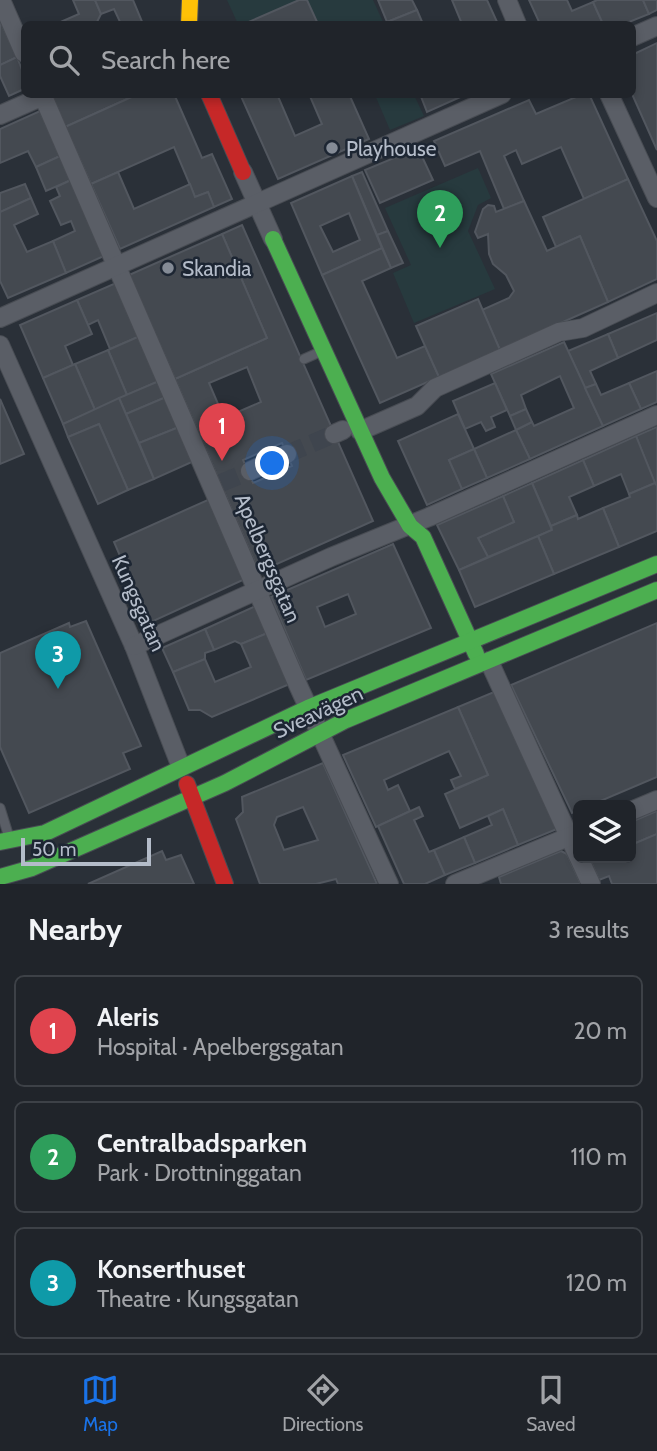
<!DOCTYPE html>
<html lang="en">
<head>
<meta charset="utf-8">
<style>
	body { margin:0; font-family:Cabin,sans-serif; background:#282c32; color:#f1f3f6 }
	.controls { position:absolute; right:21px; bottom:21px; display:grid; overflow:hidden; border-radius:10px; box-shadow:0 4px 10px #0003 }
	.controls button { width:63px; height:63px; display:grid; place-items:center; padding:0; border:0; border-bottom:2px solid #3d4147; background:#20242a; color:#f1f3f6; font:35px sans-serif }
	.scale { position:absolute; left:21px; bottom:18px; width:130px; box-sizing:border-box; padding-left:7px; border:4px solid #b4bcc9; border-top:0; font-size:19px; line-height:24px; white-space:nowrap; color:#b4bcc9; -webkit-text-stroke:5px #1d2633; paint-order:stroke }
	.you { position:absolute; left:273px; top:464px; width:24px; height:24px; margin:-18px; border:5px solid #fff; border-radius:50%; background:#1a73e8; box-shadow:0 0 0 10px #1a73e833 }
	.badge { display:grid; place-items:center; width:46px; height:46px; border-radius:50%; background:#1a73e8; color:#fff; font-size:23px; font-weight:700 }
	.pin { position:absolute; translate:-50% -58px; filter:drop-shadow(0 2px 4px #0008) }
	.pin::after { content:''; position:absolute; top:37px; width:24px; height:21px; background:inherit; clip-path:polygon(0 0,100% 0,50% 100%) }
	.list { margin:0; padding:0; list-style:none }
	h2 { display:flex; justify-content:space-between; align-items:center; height:91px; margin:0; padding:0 28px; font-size:30px }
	h2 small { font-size:23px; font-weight:400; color:#a2a4a8 }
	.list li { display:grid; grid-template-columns:46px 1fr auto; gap:21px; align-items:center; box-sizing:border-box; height:112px; margin:0 14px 14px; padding:0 14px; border:2px solid #3d4147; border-radius:10px }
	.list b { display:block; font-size:26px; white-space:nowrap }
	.list p { margin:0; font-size:23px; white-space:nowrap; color:#a2a4a8 }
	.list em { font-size:23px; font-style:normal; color:#a2a4a8 }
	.icon { flex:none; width:38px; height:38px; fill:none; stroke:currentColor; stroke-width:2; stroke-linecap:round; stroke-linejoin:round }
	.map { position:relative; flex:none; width:657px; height:884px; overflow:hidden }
	.search { position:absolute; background:#20242a; box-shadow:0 4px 10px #0003; left:21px; right:21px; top:21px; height:77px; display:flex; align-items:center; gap:18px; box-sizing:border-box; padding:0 24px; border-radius:10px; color:#a2a4a8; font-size:26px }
	.sheet { height:469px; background:#20242a }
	nav { display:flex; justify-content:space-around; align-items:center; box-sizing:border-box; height:98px; border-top:2px solid #3d4147; background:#20242a; font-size:19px; color:#a2a4a8 }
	nav a { display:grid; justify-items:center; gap:4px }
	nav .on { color:#1a73e8 }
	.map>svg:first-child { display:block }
	.green { fill:#273a3e }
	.building { fill:#444950; stroke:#52575f; stroke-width:2; fill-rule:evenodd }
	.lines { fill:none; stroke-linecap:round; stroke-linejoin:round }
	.street-tunnel { stroke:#3f454e; stroke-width:18; stroke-dasharray:18 9; stroke-linecap:butt }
	.lane-casing { stroke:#484c53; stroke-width:11 }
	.street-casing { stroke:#484c53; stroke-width:20 }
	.fast-casing { stroke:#484c53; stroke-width:18 }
	.slow-casing { stroke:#484c53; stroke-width:18 }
	.jam-casing { stroke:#484c53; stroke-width:18 }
	.lane { stroke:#5a5e66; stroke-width:9 }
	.street { stroke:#5a5e66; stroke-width:18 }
	.fast { stroke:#4caf50; stroke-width:16 }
	.slow { stroke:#ffc107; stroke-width:16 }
	.jam { stroke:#c62828; stroke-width:16 }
	.poi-dot { fill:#848b96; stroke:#1d2633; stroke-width:2.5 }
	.labels { text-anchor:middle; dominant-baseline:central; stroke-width:5; stroke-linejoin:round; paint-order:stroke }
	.poi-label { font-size:21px; fill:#b4bcc9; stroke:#1d2633; text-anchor:start }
	.street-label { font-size:21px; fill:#b4bcc9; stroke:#1d2633 }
</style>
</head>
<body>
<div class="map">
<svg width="657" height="884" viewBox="0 0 657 884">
	<rect width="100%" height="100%" fill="#2a3038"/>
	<g class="green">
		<path d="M227 0H299L244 24H238Z"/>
		<path d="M307 0H373L384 24H318Z"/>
		<path d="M375 95H414L424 116 390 130Z"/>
		<path d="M478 168 491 198 478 205 468 231 495 289 414 323 393 273 411 265 385 208Z"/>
	</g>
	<g class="building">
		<path d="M73 0H95L101 14 96 24H56L79 14Z"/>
		<path d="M95 0H133L143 24H121L114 9 101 14Z"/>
		<path d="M299 0H307L318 24H244Z"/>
		<path d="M378 0H412L417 10 387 22Z"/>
		<path d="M452 0H487L498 24H462Z"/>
		<path d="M529 0H567L572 11 593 2 603 24H540Z"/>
		<path d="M597 0H643L649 14 624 24H603L593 2Z"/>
		<path d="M643 0H657V10L649 14Z"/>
		<path d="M417 10 423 24H388L387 22Z"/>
		<path d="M0 20 17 57 0 65Z"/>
		<path d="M657 43V150L632 94V55Z"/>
		<path d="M17 57 24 75V89L9 96 0 76V65Z"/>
		<path d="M51 94H136V95L65 127Z"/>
		<path d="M174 94 202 158 212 154 232 199 214 207 208 192 195 197 174 147 91 184 65 127 136 95Z"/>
		<path d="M240 94H277L295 136 322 124 309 94H349L369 139 278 179Z"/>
		<path d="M420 94H467L427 112Z"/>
		<path d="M583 94H589L628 179 584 199 561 147 522 164 516 150 504 156 524 201 504 209 480 151 445 166 434 141 529 100 536 114Z"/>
		<path d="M40 111 60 156 36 167 28 151 0 163V129Z"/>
		<path d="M418 148 433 180 380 203 365 170Z"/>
		<path d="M60 156 71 180 46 191 36 167Z"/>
		<path d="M118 172 134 209 190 184 195 197 208 192 214 207 120 249 91 184Z"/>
		<path d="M362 172 388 231 377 235 352 176Z"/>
		<path d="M352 176 382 248 322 275 291 203ZM349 213 360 240 333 252 320 226Z"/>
		<path d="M628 179 657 241V279L608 302 580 236 556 247 543 217Z"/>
		<path d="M71 180 104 256 66 273 53 241 75 231 71 221 61 225 50 201 60 196 56 187Z"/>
		<path d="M25 184 31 198 0 212V193Z"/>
		<path d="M31 198 38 214 14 225 27 252 53 241 66 273 8 298 0 281V212Z"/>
		<path d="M524 201 547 251 580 236 608 302 500 350 482 310 509 298 514 291 506 275 493 264 489 254 488 234 478 238 475 232 483 209 488 205 494 206 496 212Z"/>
		<path d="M242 225 373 521 259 572 175 379 267 338 222 234ZM247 367 261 402 224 418 209 383ZM282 443 292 466 253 483 243 460Z"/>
		<path d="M388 231 403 263 391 268 377 235Z"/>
		<path d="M222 234 267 338 175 379 129 275Z"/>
		<path d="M382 248 391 268 362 281 397 358 425 346 439 377 380 403 322 275Z"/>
		<path d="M116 283 140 336 110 349 98 320 88 325 77 300Z"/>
		<path d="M478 299 500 350 439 377 416 326Z"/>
		<path d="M77 300 92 334 65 346 73 365 43 378 20 325Z"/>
		<path d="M657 313V340L618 358 608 334Z"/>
		<path d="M608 334 618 358 590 371 596 384 585 388 568 351Z"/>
		<path d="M140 336 159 381 127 395 108 350Z"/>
		<path d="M564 342 603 426 530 459 516 430 532 422 534 426 574 408 560 376 521 395 526 409 510 416 491 374Z"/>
		<path d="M108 350 127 395 95 410 75 364Z"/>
		<path d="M75 364 95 410 63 424 43 378Z"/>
		<path d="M657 371V402L641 409 629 383Z"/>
		<path d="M159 381 166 397 126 414 119 398Z"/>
		<path d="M495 383 507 410 491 417 495 427 486 431 481 422 465 429 453 401Z"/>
		<path d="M629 383 641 409 603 426 585 388 596 384 601 395Z"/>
		<path d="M166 397 179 427 139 443 126 414Z"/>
		<path d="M119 398 154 479 128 490 99 424 68 437 63 424Z"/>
		<path d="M0 399 24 454 0 464Z"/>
		<path d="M526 409 532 422 516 430 510 416Z"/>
		<path d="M458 414 474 449 449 460 462 489 427 505 398 441Z"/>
		<path d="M99 424 128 490 98 504 68 437Z"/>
		<path d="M179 427 194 461 154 479 139 443Z"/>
		<path d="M657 427V486H656L636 436Z"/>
		<path d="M516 430 530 459 487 478 474 449Z"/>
		<path d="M636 436 655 483 629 494 621 474 594 486 583 460Z"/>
		<path d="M474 449 487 478 462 489 449 460Z"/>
		<path d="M583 460 594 486 569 497 577 515 551 526 532 483Z"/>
		<path d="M532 483 552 530 488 557 478 538 514 522 503 496Z"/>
		<path d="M655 483 657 486V531L619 547 603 508 630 497 629 494Z"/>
		<path d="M503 496 514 522 478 538 488 557 459 570 437 525Z"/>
		<path d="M210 499 245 579 149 623 114 542Z"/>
		<path d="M603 508 619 547 554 574 538 536 552 530 551 526 577 515 578 519Z"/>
		<path d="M538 536 554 574 475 607 459 570Z"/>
		<path d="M393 544 431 628 306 680 271 597ZM348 594 356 614 325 627 317 607Z"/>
		<path d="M258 605 270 632 241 644 235 641 214 650 205 629Z"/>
		<path d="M86 621 141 746 123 753 130 769 29 813 0 747V653L69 623 70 627Z"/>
		<path d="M657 623V777L591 805H578V810L572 813 511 685Z"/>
		<path d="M205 629 214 650 205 653V659L173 672 162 648Z"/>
		<path d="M270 632 292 683 212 717 200 710H189L173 672 205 659 215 682 251 667 241 644Z"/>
		<path d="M494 692 557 829 518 845 503 809 460 828 445 794 488 775 458 707Z"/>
		<path d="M458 707 488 775 455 789 451 780 461 776 449 751 384 780 388 790 398 785 410 811 376 827 343 755Z"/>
		<path d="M323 763 377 884H338L336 879 316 884H260L236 819 243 812 242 797ZM303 807 318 840 284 850 274 825 277 817Z"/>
		<path d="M419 807 423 816 414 820 429 852 434 850 445 875 425 884H404L378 826Z"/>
		<path d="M503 809 518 845 475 863 464 837 492 825 488 816Z"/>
		<path d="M657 811V834L631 845V822Z"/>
		<path d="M657 834V884H612L609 876 599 880 591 862 602 858H631V845Z"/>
		<path d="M464 837 475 863 445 875 434 850Z"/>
		<path d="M162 851 166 860 181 855 194 884H88Z"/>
		<path d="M561 851 567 854 581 884H501L499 877Z"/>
	</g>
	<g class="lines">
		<g class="street-tunnel">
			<path d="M287 454 334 434"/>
			<path d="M221 483 250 471"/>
		</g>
		<defs>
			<g id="lane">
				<path d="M304 359 322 351"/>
				<path d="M0 808 9 837"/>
			</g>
			<g id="street">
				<path d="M1 0 24 53"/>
				<path d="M507 0 517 24"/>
				<path d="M632 37 657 26"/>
				<path d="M42 94 297 683 389 884"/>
				<path d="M609 94 657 198"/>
				<path d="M0 115 43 96"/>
				<path d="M243 172 273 239"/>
				<path d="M0 318 502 94"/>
				<path d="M0 345 134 646 181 767"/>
				<path d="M360 431 417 406 435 388 559 332 583 328 657 293"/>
				<path d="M334 434 343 430"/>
				<path d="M250 471 287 454"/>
				<path d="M134 646 331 557 429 517 657 415"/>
				<path d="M489 661 578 856"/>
				<path d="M631 811 657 800"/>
				<path d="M579 858 591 884"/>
				<path d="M455 884 578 833"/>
			</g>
			<g id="fast">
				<path d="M273 239 382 478 410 526 423 537 476 654"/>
				<path d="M0 842 45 833 308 708 657 564"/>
				<path d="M0 877 32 868 225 783 346 720 657 590"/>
			</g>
			<path id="slow" d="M189 24 190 0"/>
			<g id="jam">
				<path d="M209 94 243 172"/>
				<path d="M187 784 225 884"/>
			</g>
		</defs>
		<use href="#lane" class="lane-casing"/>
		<use href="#street" class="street-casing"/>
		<use href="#fast" class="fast-casing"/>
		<use href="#slow" class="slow-casing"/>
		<use href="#jam" class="jam-casing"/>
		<use href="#lane" class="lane"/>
		<use href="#street" class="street"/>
		<use href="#fast" class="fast"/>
		<use href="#slow" class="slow"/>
		<use href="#jam" class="jam"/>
	</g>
	<g class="poi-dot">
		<circle cx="332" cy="148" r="7"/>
		<circle cx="168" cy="268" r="7"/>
	</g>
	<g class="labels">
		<g class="poi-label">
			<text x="346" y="148">Playhouse</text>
			<text x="182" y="268">Skandia</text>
		</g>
		<g class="street-label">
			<text transform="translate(268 558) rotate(67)">Apelbergsgatan</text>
			<text transform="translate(139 603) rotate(66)">Kungsgatan</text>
			<text transform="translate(318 712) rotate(-25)">Sveavägen</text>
		</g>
	</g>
</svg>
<div class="controls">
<button><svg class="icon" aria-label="layers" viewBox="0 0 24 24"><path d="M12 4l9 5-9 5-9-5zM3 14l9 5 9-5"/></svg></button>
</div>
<div class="scale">50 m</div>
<div class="you"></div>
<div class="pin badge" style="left:222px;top:461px;background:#e0444e">1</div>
<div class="pin badge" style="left:440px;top:248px;background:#2e9e5b">2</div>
<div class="pin badge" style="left:58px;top:689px;background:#0f9aa8">3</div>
<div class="search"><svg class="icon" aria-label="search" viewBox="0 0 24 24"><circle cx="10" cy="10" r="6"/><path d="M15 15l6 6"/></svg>Search here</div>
</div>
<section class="sheet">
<h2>Nearby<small>3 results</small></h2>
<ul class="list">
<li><span class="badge" style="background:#e0444e">1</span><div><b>Aleris</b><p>Hospital · Apelbergsgatan</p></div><em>20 m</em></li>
<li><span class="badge" style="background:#2e9e5b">2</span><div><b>Centralbadsparken</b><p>Park · Drottninggatan</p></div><em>110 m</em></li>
<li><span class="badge" style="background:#0f9aa8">3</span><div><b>Konserthuset</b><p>Theatre · Kungsgatan</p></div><em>120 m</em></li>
</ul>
</section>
<nav>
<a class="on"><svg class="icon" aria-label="map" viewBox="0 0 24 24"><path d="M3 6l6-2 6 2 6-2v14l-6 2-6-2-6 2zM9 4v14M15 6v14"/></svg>Map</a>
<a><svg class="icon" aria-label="directions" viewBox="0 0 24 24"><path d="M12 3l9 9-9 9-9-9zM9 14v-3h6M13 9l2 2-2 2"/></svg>Directions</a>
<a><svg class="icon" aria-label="saved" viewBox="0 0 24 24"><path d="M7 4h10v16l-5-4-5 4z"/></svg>Saved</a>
</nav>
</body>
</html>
